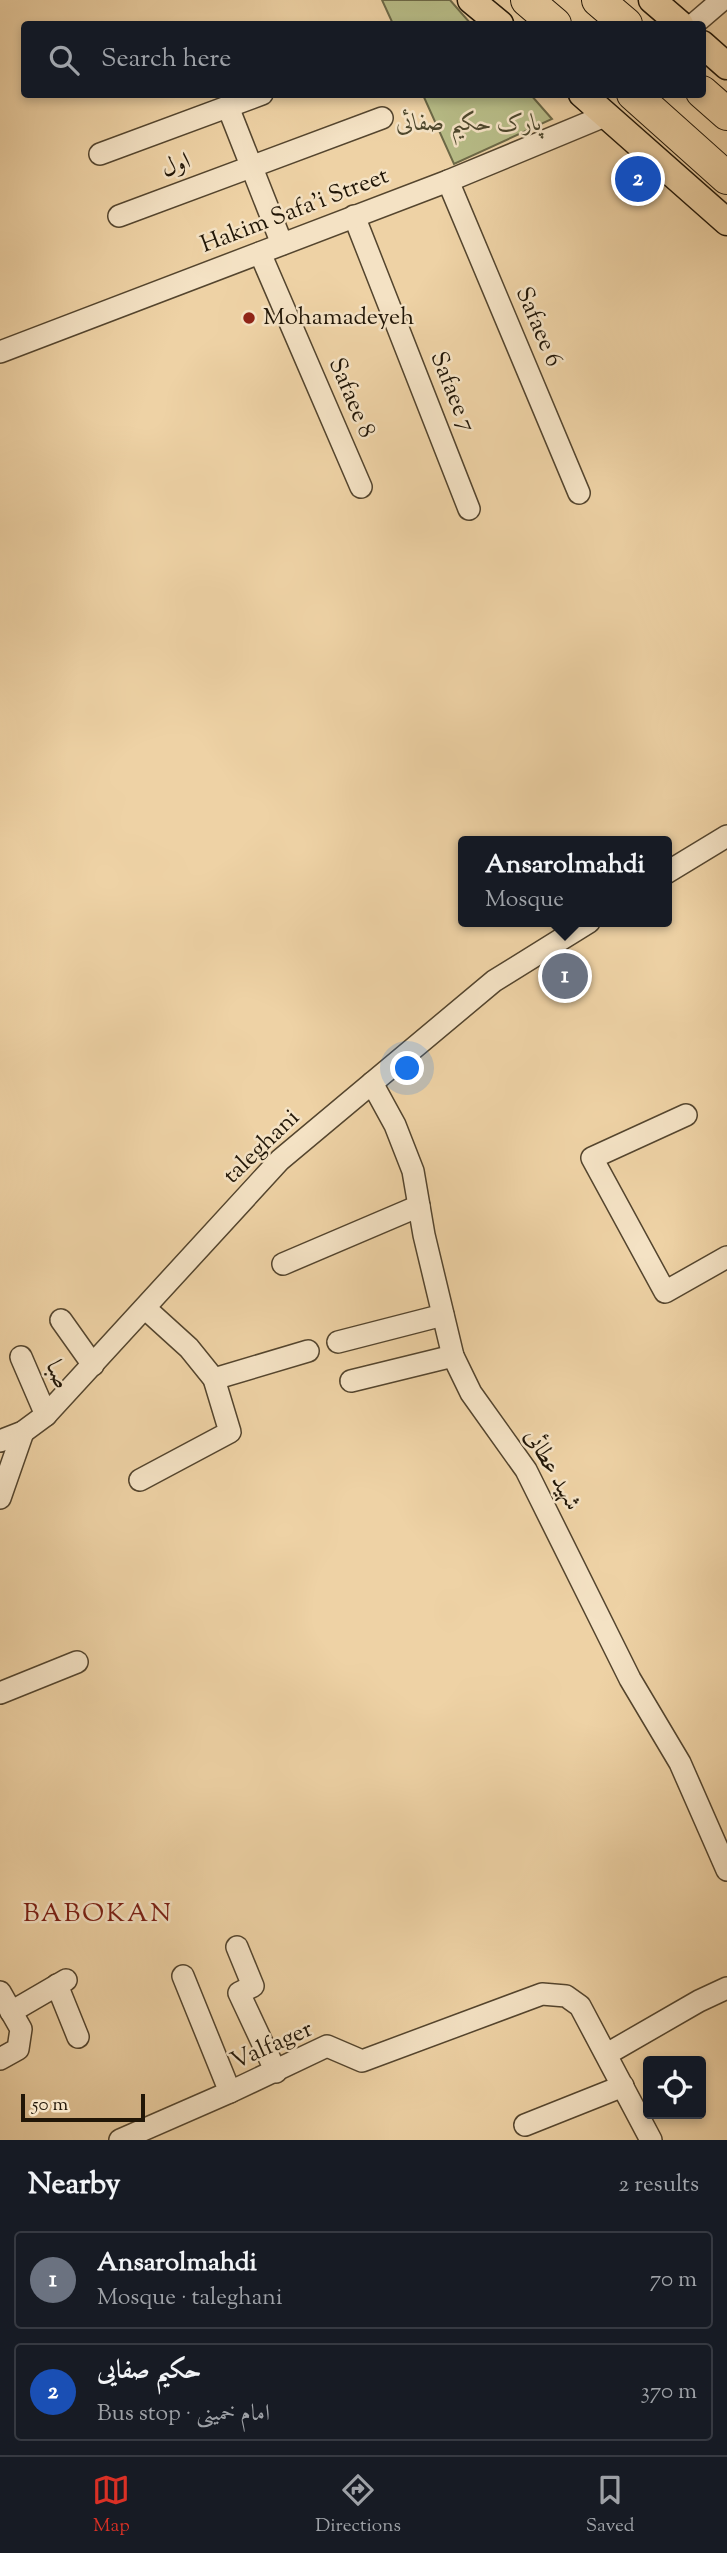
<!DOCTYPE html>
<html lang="en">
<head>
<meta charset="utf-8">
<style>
	body { margin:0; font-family:"Sorts Mill Goudy",Amiri,serif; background:#242831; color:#f1f3f6 }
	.controls { position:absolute; right:21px; bottom:21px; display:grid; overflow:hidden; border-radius:7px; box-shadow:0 4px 10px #0003 }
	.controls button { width:63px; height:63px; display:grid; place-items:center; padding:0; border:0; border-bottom:2px solid #363941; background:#171b24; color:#f1f3f6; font:35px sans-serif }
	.scale { position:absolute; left:21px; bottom:18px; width:124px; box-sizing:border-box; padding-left:7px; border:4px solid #211607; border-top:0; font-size:19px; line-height:24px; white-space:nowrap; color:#211607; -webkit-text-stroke:5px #f4e2c4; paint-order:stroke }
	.you { position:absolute; left:408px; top:1069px; width:24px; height:24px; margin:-18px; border:5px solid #fff; border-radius:50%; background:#1a73e8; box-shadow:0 0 0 10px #1a73e833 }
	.badge { display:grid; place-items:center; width:46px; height:46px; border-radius:50%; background:#d93025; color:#fff; font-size:23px; font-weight:700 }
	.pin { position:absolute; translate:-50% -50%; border:4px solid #fff; box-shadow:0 2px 7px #0006 }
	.popup { position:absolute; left:458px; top:836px; width:214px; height:91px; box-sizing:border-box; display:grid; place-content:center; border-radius:7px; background:#171b24; filter:drop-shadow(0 2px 5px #0005); font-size:23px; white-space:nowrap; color:#9ea1a6 }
	.popup b { font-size:26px; color:#f1f3f6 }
	.popup::after { content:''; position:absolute; left:50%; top:100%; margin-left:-14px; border:14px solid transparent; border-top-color:#171b24 }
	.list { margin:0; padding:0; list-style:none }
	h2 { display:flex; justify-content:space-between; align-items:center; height:91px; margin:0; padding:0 28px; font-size:30px }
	h2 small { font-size:23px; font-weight:400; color:#9ea1a6 }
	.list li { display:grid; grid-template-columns:46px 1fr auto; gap:21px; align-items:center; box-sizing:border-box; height:98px; margin:0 14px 14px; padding:0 14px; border:2px solid #363941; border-radius:7px }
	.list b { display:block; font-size:26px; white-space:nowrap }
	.list p { margin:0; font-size:23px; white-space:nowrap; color:#9ea1a6 }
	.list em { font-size:23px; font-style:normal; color:#9ea1a6 }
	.icon { flex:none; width:38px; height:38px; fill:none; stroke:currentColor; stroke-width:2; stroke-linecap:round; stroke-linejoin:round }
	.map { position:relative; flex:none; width:727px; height:2140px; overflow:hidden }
	.search { position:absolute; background:#171b24; box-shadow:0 4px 10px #0003; left:21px; right:21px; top:21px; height:77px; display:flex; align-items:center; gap:18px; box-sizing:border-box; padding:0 24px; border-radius:7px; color:#9ea1a6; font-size:26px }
	.sheet { height:315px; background:#171b24 }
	nav { display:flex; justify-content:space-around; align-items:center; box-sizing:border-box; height:98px; border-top:2px solid #363941; background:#171b24; font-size:19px; color:#9ea1a6 }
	nav a { display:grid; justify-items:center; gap:4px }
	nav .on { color:#d93025 }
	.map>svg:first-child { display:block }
	.green { fill:#b7bc87; stroke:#6c6947; stroke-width:2 }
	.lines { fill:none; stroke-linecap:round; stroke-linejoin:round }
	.minor-casing { stroke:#54452e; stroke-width:24 }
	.major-casing { stroke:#211607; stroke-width:29 }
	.highway-casing { stroke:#211607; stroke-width:34 }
	.minor { stroke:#f4e2c4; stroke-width:21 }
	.major { stroke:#eed2a5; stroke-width:26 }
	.highway { stroke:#eed2a5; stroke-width:32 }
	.poi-dot { fill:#8f2418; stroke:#f4e2c4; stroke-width:2.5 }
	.labels { text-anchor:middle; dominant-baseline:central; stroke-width:5; stroke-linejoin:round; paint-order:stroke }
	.park-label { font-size:24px; font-style:italic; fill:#4e482d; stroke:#f4e2c4 }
	.street-label { font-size:24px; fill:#211607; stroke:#f4e2c4 }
	.poi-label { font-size:24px; fill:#211607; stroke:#f4e2c4; text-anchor:start }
	.neighbourhood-label { font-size:26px; letter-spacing:2px; fill:#7a1f14; stroke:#f4e2c4 }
</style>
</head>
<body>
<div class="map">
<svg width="727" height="2140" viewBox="0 0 727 2140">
	<rect width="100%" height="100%" fill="#eed2a5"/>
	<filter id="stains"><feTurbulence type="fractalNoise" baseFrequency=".00286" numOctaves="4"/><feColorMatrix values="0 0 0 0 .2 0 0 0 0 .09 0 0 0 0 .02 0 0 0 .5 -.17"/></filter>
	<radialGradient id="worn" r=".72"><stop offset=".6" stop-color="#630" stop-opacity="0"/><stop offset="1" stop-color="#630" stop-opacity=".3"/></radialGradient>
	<g class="green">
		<path d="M382 0H450L471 24H393Z"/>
		<path d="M423 95H531L552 119 454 164Z"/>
	</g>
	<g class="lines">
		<defs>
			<g id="minor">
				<path d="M694 24 722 0"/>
				<path d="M228 107 282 244"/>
				<path d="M100 154 262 94"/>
				<path d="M448 181 579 493"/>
				<path d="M119 216 382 118"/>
				<path d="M354 216 469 509"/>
				<path d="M260 253 361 487"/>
				<path d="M0 352 448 181 607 115"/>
				<path d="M666 873 727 836"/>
				<path d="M372 1083 395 1125 413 1171 424 1235 453 1356 471 1393 526 1470 630 1679 680 1763 727 1870"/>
				<path d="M686 1115 592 1158 665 1292 727 1257"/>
				<path d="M283 1264 419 1206"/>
				<path d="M61 1320 93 1365"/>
				<path d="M338 1342 443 1315"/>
				<path d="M21 1357 46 1415"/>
				<path d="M214 1379 308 1351"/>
				<path d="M351 1381 453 1356"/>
				<path d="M0 1441 23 1432 46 1415 280 1160 494 981 589 922"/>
				<path d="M140 1480 230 1432 214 1379 189 1348 146 1309"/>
				<path d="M0 1498 23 1432"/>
				<path d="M0 1693 77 1662"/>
				<path d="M237 1947 253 1986 239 1993 276 2072"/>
				<path d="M183 1976 230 2092"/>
				<path d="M57 1985 78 2037"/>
				<path d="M0 1992 21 2029 18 2049 0 2059"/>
				<path d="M11 2012 66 1980"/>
				<path d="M607 2054 699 2001 727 1988"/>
				<path d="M525 2125 623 2086"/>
				<path d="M120 2140 230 2092 327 2046 362 2061 542 1994 566 1996 580 2006 651 2140"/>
			</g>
			<g id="major">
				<path d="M471 0 500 24"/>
				<path d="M652 0 680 24"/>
				<path d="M702 44 727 66"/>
				<path d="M582 94 727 222"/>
			</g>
			<g id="highway">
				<path d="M527 0 555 24"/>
				<path d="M598 0 626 24"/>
				<path d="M702 92 727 114"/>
				<path d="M633 94 727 178"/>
			</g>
		</defs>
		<use href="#minor" class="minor-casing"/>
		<use href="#major" class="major-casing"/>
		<use href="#highway" class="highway-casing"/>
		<use href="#minor" class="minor"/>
		<use href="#major" class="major"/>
		<use href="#highway" class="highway"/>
	</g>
	<circle class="poi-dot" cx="249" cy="318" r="7"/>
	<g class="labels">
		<g class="park-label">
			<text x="469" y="124">پارک حکیم صفائی</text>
		</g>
		<g class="street-label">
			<text transform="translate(176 166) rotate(-21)">اول</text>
			<text transform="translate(295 211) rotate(-21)">Hakim Safa'i Street</text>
			<text transform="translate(538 327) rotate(67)">Safaee 6</text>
			<text transform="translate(452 392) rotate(68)">Safaee 7</text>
			<text transform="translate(351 398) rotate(67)">Safaee 8</text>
			<text transform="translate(262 1147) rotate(-44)">taleghani</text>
			<text transform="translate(57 1375) rotate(66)">صبا</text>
			<text transform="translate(552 1470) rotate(60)">شهید عطائی</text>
			<text transform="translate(272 2046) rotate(-24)">Valfager</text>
		</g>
		<g class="poi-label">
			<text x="263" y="318">Mohamadeyeh</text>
		</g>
		<g class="neighbourhood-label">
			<text x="98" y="1914">BABOKAN</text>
		</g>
	</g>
	<rect width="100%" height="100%" filter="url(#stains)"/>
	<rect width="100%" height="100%" fill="url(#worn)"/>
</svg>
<div class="controls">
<button><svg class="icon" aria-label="locate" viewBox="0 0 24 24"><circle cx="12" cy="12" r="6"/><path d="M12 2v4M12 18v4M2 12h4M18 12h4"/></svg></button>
</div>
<div class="scale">50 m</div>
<div class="you"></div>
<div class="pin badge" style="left:565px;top:976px;background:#6b7280">1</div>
<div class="popup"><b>Ansarolmahdi</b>Mosque</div>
<div class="pin badge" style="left:638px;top:179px;background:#1a4fb4">2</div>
<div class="search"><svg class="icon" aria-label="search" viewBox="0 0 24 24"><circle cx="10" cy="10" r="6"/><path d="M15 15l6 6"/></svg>Search here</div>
</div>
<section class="sheet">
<h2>Nearby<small>2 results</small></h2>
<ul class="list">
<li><span class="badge" style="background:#6b7280">1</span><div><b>Ansarolmahdi</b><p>Mosque · taleghani</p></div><em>70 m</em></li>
<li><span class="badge" style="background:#1a4fb4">2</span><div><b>حکیم صفایی</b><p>Bus stop · امام خمینی</p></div><em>370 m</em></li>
</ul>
</section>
<nav>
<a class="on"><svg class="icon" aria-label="map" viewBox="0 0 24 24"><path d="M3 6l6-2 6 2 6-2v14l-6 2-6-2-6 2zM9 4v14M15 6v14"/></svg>Map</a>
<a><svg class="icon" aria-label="directions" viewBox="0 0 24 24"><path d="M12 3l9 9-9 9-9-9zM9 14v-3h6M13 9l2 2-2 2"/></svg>Directions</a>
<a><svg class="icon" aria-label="saved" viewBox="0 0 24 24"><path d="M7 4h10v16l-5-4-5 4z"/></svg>Saved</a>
</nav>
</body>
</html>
